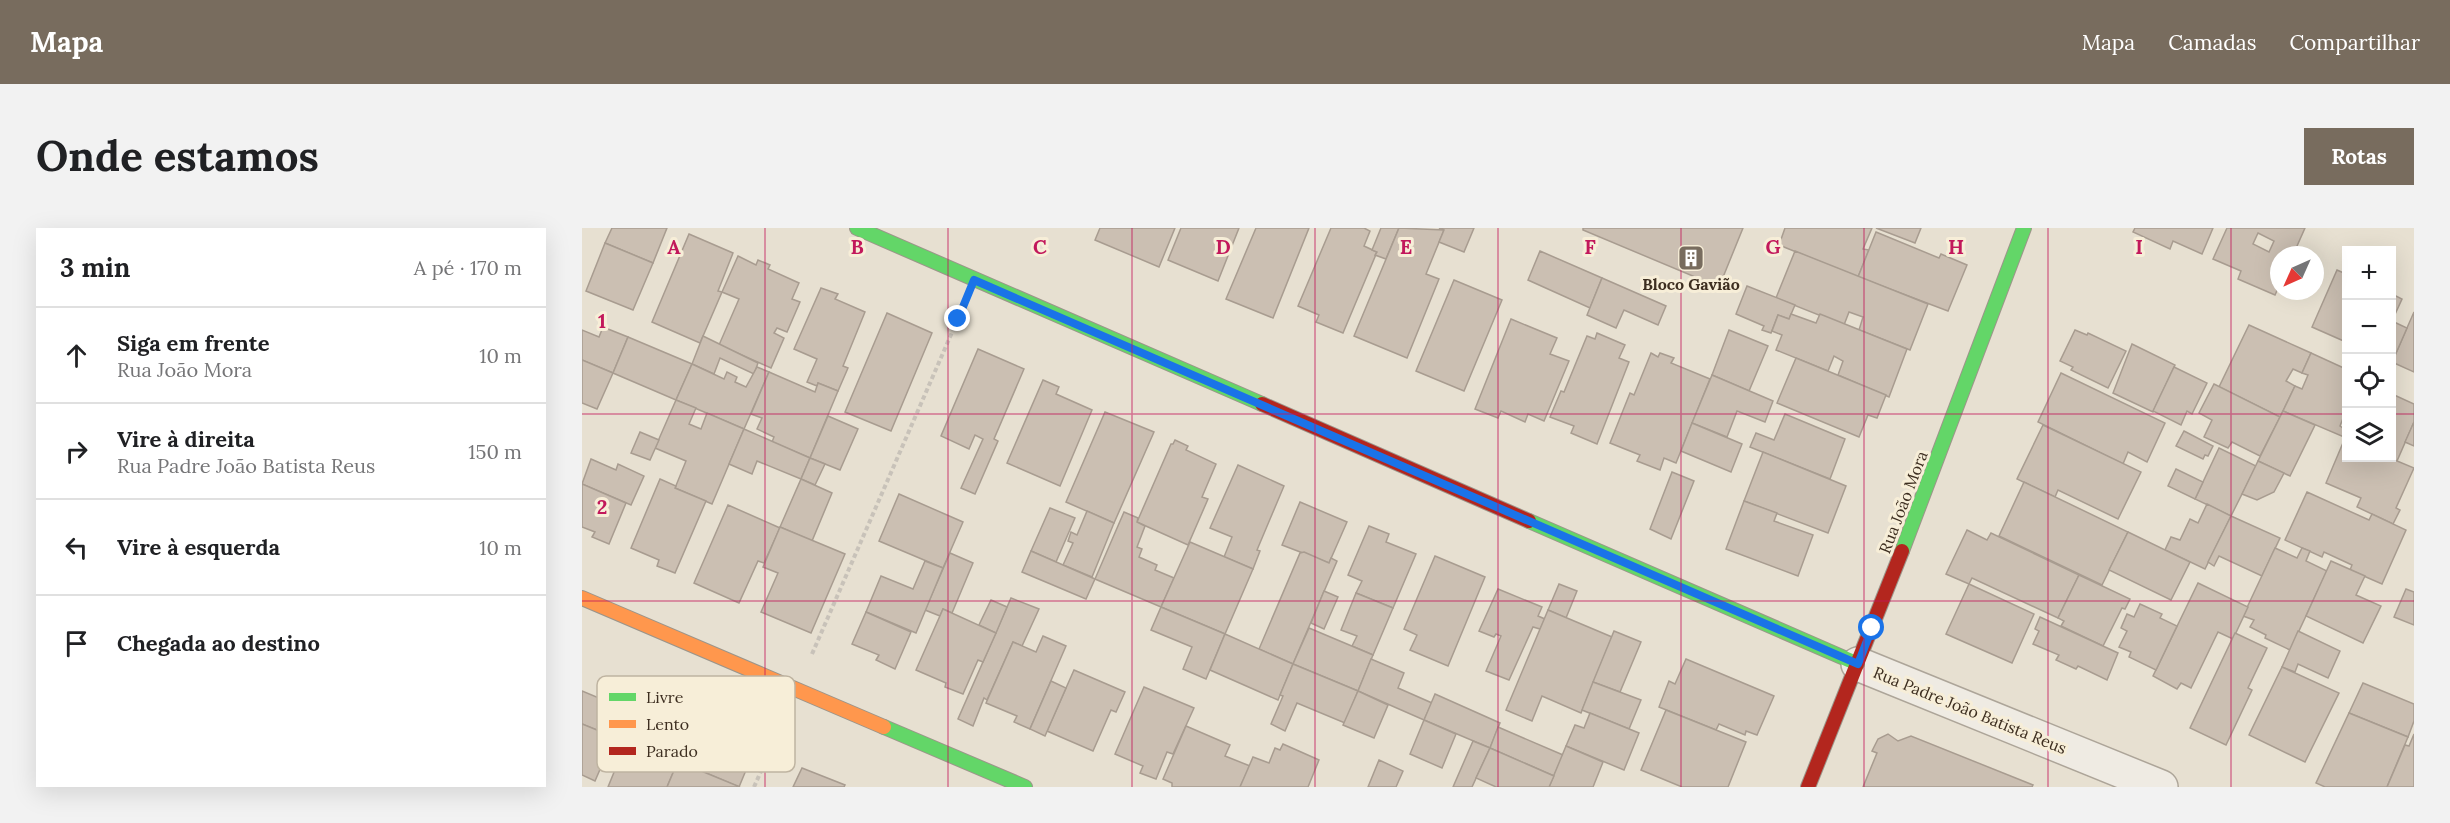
<!DOCTYPE html>
<html lang="pt">
<head>
<meta charset="utf-8">
<style>
	body { margin:0; font-family:Lora,serif; background:#f2f2f2; color:#202124 }
	.controls { position:absolute; right:18px; top:18px; display:grid; overflow:hidden; border-radius:0px; box-shadow:0 6px 24px #0002 }
	.controls button { width:54px; height:54px; display:grid; place-items:center; padding:0; border:0; border-bottom:2px solid #e0e0e0; background:#fff; color:#202124; font:30px sans-serif }
	.compass { position:absolute; left:1688px; top:18px; width:54px; height:54px; border-radius:50%; background:#fff; box-shadow:0 6px 24px #0002; rotate:225deg }
	.stop { position:absolute; width:18px; height:18px; margin:-14px; border:4px solid #1a73e8; border-radius:50%; background:#fff }
	.stop.end { background:#1a73e8; border-color:#fff; box-shadow:0 2px 6px #0008 }
	.list { margin:0; padding:0; list-style:none }
	h2 { display:flex; justify-content:space-between; align-items:center; height:78px; margin:0; padding:0 24px; font-size:26px }
	h2 small { font-size:20px; font-weight:400; color:#757577 }
	.list li { display:grid; grid-template-columns:39px 1fr auto; gap:18px; align-items:center; box-sizing:border-box; height:96px; padding:0 24px; border-top:2px solid #e0e0e0 }
	.list b { display:block; font-size:22px; white-space:nowrap }
	.list p { margin:0; font-size:20px; white-space:nowrap; color:#757577 }
	.list em { font-size:20px; font-style:normal; color:#757577 }
	.icon { flex:none; width:33px; height:33px; fill:none; stroke:currentColor; stroke-width:2; stroke-linecap:round; stroke-linejoin:round }
	.map { position:relative; flex:none; width:1832px; height:559px; overflow:hidden; border-radius:0px }
	header { display:flex; align-items:center; gap:36px; box-sizing:border-box; height:84px; padding:0 30px; background:#786c5e; color:#fff }
	header strong { font-size:28px }
	nav { display:flex; gap:33px; margin-inline-start:auto; font-size:21px }
	.intro { display:flex; align-items:center; justify-content:space-between; box-sizing:border-box; height:144px; padding:0 36px }
	h1 { margin:0; font-size:42px }
	.button { padding:15px 27px; border-radius:0px; background:#786c5e; color:#fff; font-size:21px; font-weight:700 }
	main { display:flex; gap:36px; padding:0 36px }
	aside { flex:1; background:#fff; border-radius:0px; box-shadow:0 6px 24px #0002 }
	.map>svg:first-child { display:block }
	.building { fill:#cbbfb2; stroke:#a89c90; stroke-width:1.5; fill-rule:evenodd }
	.lines { fill:none; stroke-linecap:round; stroke-linejoin:round }
	.street-casing { stroke:#ada599; stroke-width:36 }
	.fast-casing { stroke:#9c958a; stroke-width:16 }
	.slow-casing { stroke:#9c958a; stroke-width:16 }
	.jam-casing { stroke:#9c958a; stroke-width:16 }
	.path { stroke:#c8c2b9; stroke-width:4; stroke-dasharray:4.5 3; stroke-linecap:butt }
	.street { stroke:#efebe3; stroke-width:33 }
	.fast { stroke:#63d668; stroke-width:14 }
	.slow { stroke:#ff974d; stroke-width:14 }
	.jam { stroke:#b3261e; stroke-width:14 }
	.route { stroke:#1a73e8; stroke-width:8 }
	.grid { fill:none; stroke:#c2185b; stroke-width:1.5; stroke-opacity:0.55 }
	.labels { text-anchor:middle; dominant-baseline:central; stroke-width:6; stroke-linejoin:round; paint-order:stroke }
	.poi-label { font-size:16px; font-weight:bold; fill:#3d2e20; stroke:#f7eed8 }
	.street-label { font-size:16px; fill:#3d2e20; stroke:#f7eed8 }
	.key { fill:#f7eed8; stroke:#bfb4a1; stroke-width:1.5 }
	.key-label { font-size:16px; fill:#3d2e20 }
	.grid-label { font-size:20px; text-anchor:middle; font-weight:bold; fill:#c2185b; stroke:#f7eed8; stroke-width:6; stroke-linejoin:round; paint-order:stroke }
</style>
</head>
<body>
<header>
<strong>Mapa</strong>
<nav><a>Mapa</a><a>Camadas</a><a>Compartilhar</a></nav>
</header>
<div class="intro"><h1>Onde estamos</h1><a class="button">Rotas</a></div>
<main>
<aside>
<h2>3 min<small>A pé · 170 m</small></h2>
<ul class="list">
<li><svg class="icon" aria-label="ahead" viewBox="0 0 24 24"><path d="M12 20V5M6 11l6-6 6 6"/></svg><div><b>Siga em frente</b><p>Rua João Mora</p></div><em>10 m</em></li>
<li><svg class="icon" aria-label="right" viewBox="0 0 24 24"><path d="M7 20v-9h11M14 6l5 5-5 5"/></svg><div><b>Vire à direita</b><p>Rua Padre João Batista Reus</p></div><em>150 m</em></li>
<li><svg class="icon" aria-label="left" viewBox="0 0 24 24"><path d="M17 20v-9H6M10 6l-5 5 5 5"/></svg><div><b>Vire à esquerda</b></div><em>10 m</em></li>
<li><svg class="icon" aria-label="arrive" viewBox="0 0 24 24"><path d="M6 21V4h12l-3 4 3 4H6"/></svg><div><b>Chegada ao destino</b></div></li>
</ul>
</aside>
<div class="map">
<svg width="1832" height="559" viewBox="0 0 1832 559">
	<rect width="100%" height="100%" fill="#e7e0d1"/>
	<g class="building">
		<path d="M30 0H85L71 35 23 15Z"/>
		<path d="M518 0H593L577 39 513 12Z"/>
		<path d="M599 0H657L636 53 586 32Z"/>
		<path d="M674 0H727L691 90 644 71Z"/>
		<path d="M749 0H782L788 3 782 18 795 24 761 105 734 94 737 87 716 78Z"/>
		<path d="M799 0H817L804 31 793 27 795 24 790 22Z"/>
		<path d="M817 0 862 2 844 46 857 51 825 130 772 108Z"/>
		<path d="M857 0H892L882 24 857 14 862 2Z"/>
		<path d="M1001 0H1161L1137 59 1001 2Z"/>
		<path d="M1203 0H1290L1281 21 1287 22 1276 49 1197 17Z"/>
		<path d="M1294 0H1339L1333 15Z"/>
		<path d="M1553 0H1631L1620 26 1591 13 1588 21 1551 4Z"/>
		<path d="M1645 0H1723L1711 27H1697V58L1693 67 1656 51 1659 43 1631 31ZM1676 5 1692 13 1687 24 1671 16Z"/>
		<path d="M1294 4 1357 30 1359 26 1385 37 1366 83 1276 49Z"/>
		<path d="M107 6 151 25 136 63 140 64 118 115 70 94Z"/>
		<path d="M23 15 71 35 51 82 4 63Z"/>
		<path d="M958 23 1020 50 1008 80 946 52Z"/>
		<path d="M1213 23 1346 76 1328 122 1277 102 1281 89 1267 84 1262 97 1194 70Z"/>
		<path d="M156 28 174 37 176 32 188 37 186 41 217 55 210 71 218 74 205 104 195 100 192 105 202 110 189 140 137 117 157 71 140 64Z"/>
		<path d="M1755 42 1764 46V114L1730 99Z"/>
		<path d="M1020 50 1084 78 1076 97 1042 82 1034 100 1005 87Z"/>
		<path d="M872 52 920 72 882 163 834 143Z"/>
		<path d="M1165 58 1213 77 1207 91 1196 87 1189 105 1180 102 1182 98 1154 86Z"/>
		<path d="M239 60 256 66 253 71 283 84 261 138 266 140 256 163 236 155 235 158 225 154 235 131 212 121Z"/>
		<path d="M1810 66 1820 71 1810 93Z"/>
		<path d="M1832 84V144L1810 134Z"/>
		<path d="M305 85 350 105 309 203 263 184Z"/>
		<path d="M1209 86 1234 95 1238 86 1325 121 1307 169 1256 147 1261 133 1252 128 1246 143 1194 122 1200 107 1190 103 1196 87 1207 91Z"/>
		<path d="M929 91 975 110 968 126 987 133 962 193 946 186 943 194 919 183 916 190 893 181Z"/>
		<path d="M1810 93 1825 100 1812 130 1810 128Z"/>
		<path d="M1667 97 1729 125 1720 145 1711 141 1704 153 1713 158 1698 189 1637 159Z"/>
		<path d="M21 99 46 109 31 145 0 132V102L17 109Z"/>
		<path d="M1147 102 1186 118 1167 163 1130 147Z"/>
		<path d="M1493 102 1505 107 1506 105 1544 123 1526 160 1489 142 1491 139 1478 133Z"/>
		<path d="M1015 105 1043 117 1037 130 1047 134 1015 216 989 205 992 198 968 189 979 163 982 164 1005 108 1013 111Z"/>
		<path d="M121 108 176 135 172 146 138 130 132 146 110 136Z"/>
		<path d="M46 109 110 136 94 172 31 145Z"/>
		<path d="M1550 116 1593 137 1571 184 1531 165Z"/>
		<path d="M396 121 442 141 412 211 416 213 393 266 379 260 401 211 393 207 387 221 359 208Z"/>
		<path d="M1069 125 1076 129 1078 125 1092 130 1089 135 1128 151 1094 235 1082 230 1078 242 1055 233 1058 227 1028 215 1048 165 1052 167Z"/>
		<path d="M1729 125 1764 141V183L1758 198 1764 202 1762 209 1701 183 1713 158 1720 161 1726 147 1720 145Z"/>
		<path d="M1214 130 1304 167 1295 190 1286 187 1277 209 1195 175Z"/>
		<path d="M0 132 31 145 15 181 0 175Z"/>
		<path d="M110 136 142 151 145 144 155 149 153 154 164 159 175 139 187 144 162 201 94 172Z"/>
		<path d="M1592 139 1625 155 1610 186 1605 183 1599 197 1571 183Z"/>
		<path d="M187 144 233 164 236 155 256 163 228 230 190 214 192 209 175 201 180 190 169 186Z"/>
		<path d="M1479 145 1583 195 1565 234 1546 224 1541 236 1456 194Z"/>
		<path d="M1130 147 1191 173 1183 194 1155 183 1145 209 1110 195Z"/>
		<path d="M461 152 477 159 474 166 510 182 478 258 425 235Z"/>
		<path d="M1632 156 1698 189 1678 228 1650 214 1646 220 1622 209 1630 192 1617 185Z"/>
		<path d="M1810 166 1832 176V194L1815 233 1808 230Z"/>
		<path d="M94 172 114 180 107 196 119 201 125 185 162 201 130 276 93 260 104 233 73 220Z"/>
		<path d="M1701 183 1733 197 1708 248 1676 233Z"/>
		<path d="M523 184 572 204 532 295 484 274Z"/>
		<path d="M1203 186 1263 211 1248 251 1168 219 1174 205 1192 212Z"/>
		<path d="M246 188 276 201 258 242 228 230Z"/>
		<path d="M1832 194V218L1823 214Z"/>
		<path d="M1110 195 1160 216 1149 244 1099 223Z"/>
		<path d="M1461 197 1559 244 1536 291 1476 262 1473 269 1435 251Z"/>
		<path d="M162 201 228 230 219 251 175 233 170 246 147 236Z"/>
		<path d="M1602 203 1631 218 1626 228 1623 227 1621 231 1594 218Z"/>
		<path d="M58 204 77 212 68 232 49 225Z"/>
		<path d="M1763 210 1764 230H1808L1832 240 1814 280 1818 282 1811 296 1775 279 1779 270 1744 255Z"/>
		<path d="M593 212 606 218 604 222 634 236 620 269 626 271 606 317 555 294 589 216H591Z"/>
		<path d="M1637 220 1674 238 1649 288 1613 271Z"/>
		<path d="M1181 224 1264 258 1246 305 1162 273Z"/>
		<path d="M228 230 243 236 233 257 219 251Z"/>
		<path d="M9 231 34 242 36 236 62 248 49 277 0 256Z"/>
		<path d="M1676 233 1702 245 1692 264 1675 272 1660 266Z"/>
		<path d="M656 237 702 258 675 322 678 323 671 341 642 329 650 309 628 300Z"/>
		<path d="M1594 241 1621 254 1613 271 1586 258Z"/>
		<path d="M1090 244 1112 253 1089 311 1068 301Z"/>
		<path d="M78 251 94 258 93 260 124 273 93 345 75 338 77 332 49 320Z"/>
		<path d="M219 251 250 265 230 313 198 299Z"/>
		<path d="M1442 254 1546 304 1520 357 1417 308Z"/>
		<path d="M0 256 44 275 27 316 10 309 13 304 0 299Z"/>
		<path d="M1725 264 1787 292 1790 286 1824 302 1800 356 1768 342 1770 337 1742 324 1740 329 1703 312Z"/>
		<path d="M317 266 381 294 361 340 297 313Z"/>
		<path d="M1162 273 1195 285 1192 293 1231 307 1216 348 1144 321Z"/>
		<path d="M718 274 765 294 747 335 700 317Z"/>
		<path d="M1625 276 1649 288 1623 341 1583 322 1589 309 1598 312 1608 291 1616 295Z"/>
		<path d="M146 277 198 300 182 335 176 333 157 375 112 355Z"/>
		<path d="M468 280 493 290 474 334 449 323Z"/>
		<path d="M505 283 532 295 510 349 481 337 491 315 486 313 489 304 495 307Z"/>
		<path d="M542 284 556 290 555 294 563 298 555 319 560 321 557 329 575 337 573 342 592 350 579 379 513 351Z"/>
		<path d="M1649 288 1698 310 1680 348 1637 328 1632 338 1626 334Z"/>
		<path d="M787 298 807 306 804 314 834 326 811 380 774 365 780 353 766 347Z"/>
		<path d="M198 299 263 326 229 405 179 384 196 345 181 339Z"/>
		<path d="M1385 302 1405 312 1409 305 1497 347 1476 390 1390 350 1387 356 1364 346Z"/>
		<path d="M1546 304 1608 334 1589 372 1527 342Z"/>
		<path d="M608 314 671 341 643 406 579 379Z"/>
		<path d="M1693 320 1715 330 1720 320 1728 323 1724 333 1745 343 1708 422 1683 410 1684 407 1668 399 1672 392 1661 388Z"/>
		<path d="M449 323 513 351 504 371 440 344Z"/>
		<path d="M722 324 747 335 749 330 755 333 711 436 677 421 718 325Z"/>
		<path d="M368 325 391 335 370 385 361 381 358 388 343 382Z"/>
		<path d="M853 328 903 349 866 438 828 422 835 407 822 401Z"/>
		<path d="M343 333 361 340 334 405 284 384 299 348 331 361Z"/>
		<path d="M1749 333 1783 348 1774 367 1799 378 1781 415 1724 388Z"/>
		<path d="M1497 347 1548 371 1543 381 1540 380 1521 418 1479 398 1482 393 1476 390Z"/>
		<path d="M1616 355 1666 379 1651 411 1636 404 1609 460 1599 455 1595 461 1571 448Z"/>
		<path d="M977 356 995 363 984 390 966 382Z"/>
		<path d="M1387 356 1452 386 1430 435 1364 406Z"/>
		<path d="M916 361 960 379 956 388 963 391 958 401 951 399 927 452 904 443 919 408 914 406 912 409 897 403Z"/>
		<path d="M1824 361 1832 364V397L1812 389Z"/>
		<path d="M742 363 756 369 742 401 729 395Z"/>
		<path d="M774 365 811 380 791 427 770 418 775 408 759 402Z"/>
		<path d="M429 370 457 381 440 418 431 414 405 472 402 470 391 498 376 491Z"/>
		<path d="M409 372 425 379 414 405 397 397Z"/>
		<path d="M1558 376 1580 386 1578 390 1595 398 1574 442 1547 429 1549 424 1537 419 1545 403 1539 400 1545 386 1552 389Z"/>
		<path d="M579 379 643 406 624 451 601 441 610 419 569 402Z"/>
		<path d="M361 381 414 405 401 434 396 432 381 466 363 459 364 455 334 442Z"/>
		<path d="M966 382 1030 409 999 485 960 468 950 493 924 482Z"/>
		<path d="M284 384 329 404 313 441 294 432 297 427 270 416Z"/>
		<path d="M1458 389 1536 425 1525 452 1496 438 1494 441 1474 432 1477 427 1451 416 1457 403 1453 401Z"/>
		<path d="M727 400 791 427 776 463 711 436Z"/>
		<path d="M1032 403 1059 414 1038 464 1011 454Z"/>
		<path d="M1716 403 1758 423 1746 450 1716 436 1713 444 1700 439Z"/>
		<path d="M1653 405 1685 420 1666 460 1670 462 1644 517 1608 500Z"/>
		<path d="M643 406 711 436 696 472 628 442Z"/>
		<path d="M461 408 484 418 448 501 432 494 435 488 404 475 431 414 454 424Z"/>
		<path d="M789 431 822 445 816 460 850 475 842 492 776 463Z"/>
		<path d="M1104 431 1192 468 1175 507 1164 503 1163 507 1137 496 1134 502 1077 479 1087 453 1093 456Z"/>
		<path d="M711 436 776 463 763 495 715 475 703 503 689 496 701 468 698 467Z"/>
		<path d="M1700 439 1757 465 1723 534 1667 507Z"/>
		<path d="M492 442 543 464 534 484 529 482 511 523 465 503Z"/>
		<path d="M469 453 484 460 463 508 448 501Z"/>
		<path d="M1011 454 1059 472 1047 501 1000 482Z"/>
		<path d="M1781 455 1832 476V493L1826 509 1767 485Z"/>
		<path d="M562 459 612 480 591 526 585 524 574 551 558 545 561 538 533 526Z"/>
		<path d="M0 463 43 481 32 509 0 496Z"/>
		<path d="M65 463 111 482 91 531 96 533 85 559H26Z"/>
		<path d="M776 463 806 477 792 510 761 497Z"/>
		<path d="M853 466 918 495 908 520 842 492Z"/>
		<path d="M1084 482 1164 514 1146 559H1100L1059 542Z"/>
		<path d="M1008 485 1057 505 1042 542 984 518 993 497 1002 500Z"/>
		<path d="M1767 485 1826 509 1805 559H1743L1734 555Z"/>
		<path d="M842 492 874 506 860 540 828 526Z"/>
		<path d="M0 496 32 509 13 553 0 547Z"/>
		<path d="M604 498 648 517 643 528 668 538 658 559H590V555L581 551Z"/>
		<path d="M916 499 981 527 972 548 908 520Z"/>
		<path d="M129 500 174 518 157 559 112 540Z"/>
		<path d="M1306 506 1316 513 1329 508 1451 557 1450 559H1281L1295 525 1290 523 1296 511Z"/>
		<path d="M1832 506V559H1805L1823 517 1827 518Z"/>
		<path d="M891 513 908 520 890 559H871Z"/>
		<path d="M701 516 737 532 726 559H658L671 529 687 535 693 520 698 522Z"/>
		<path d="M984 518 1021 534 1011 559H967Z"/>
		<path d="M908 520 972 548 967 559H914L894 550Z"/>
		<path d="M797 532 821 543 814 559H786Z"/>
		<path d="M96 533 112 540 158 559H85Z"/>
		<path d="M220 540 263 557 262 559H211Z"/>
	</g>
	<g class="lines">
		<defs>
			<path id="street" d="M1276 436 1579 559"/>
			<g id="fast">
				<path d="M275 0 680 176"/>
				<path d="M947 293 1276 436"/>
				<path d="M1320 323 1442 0"/>
				<path d="M302 499 443 559"/>
			</g>
			<path id="slow" d="M0 370 302 499"/>
			<g id="jam">
				<path d="M680 176 947 293"/>
				<path d="M1226 559 1320 323"/>
			</g>
		</defs>
		<use href="#street" class="street-casing"/>
		<use href="#fast" class="fast-casing"/>
		<use href="#slow" class="slow-casing"/>
		<use href="#jam" class="jam-casing"/>
		<g class="path">
			<path d="M230 426 378 86"/>
			<path d="M172 559 200 496"/>
		</g>
		<use href="#street" class="street"/>
		<use href="#fast" class="fast"/>
		<use href="#slow" class="slow"/>
		<use href="#jam" class="jam"/>
	</g>
	<g class="lines">
		<path class="route" d="M376 91 392 52 1276 436 1290 400"/>
	</g>
	<path class="grid" d="M183 0V559M366 0V559M550 0V559M733 0V559M916 0V559M1099 0V559M1282 0V559M1466 0V559M1649 0V559M0 186H1764M1810 186H1832M0 373H1832"/>
	<defs>
		<symbol id="building-square" viewBox="-11 -11 22 22"><rect x="-9" y="-9" width="18" height="18" rx="4" fill="#786c5e" stroke="#f7eed8"/><path d="M-4-6H4V6H1V3H-1V6H-4ZM-2.5-4.3h1.7v1.8h-1.7ZM.8-4.3h1.7v1.8H.8ZM-2.5-1h1.7V.8h-1.7ZM.8-1h1.7V.8H.8Z" fill="#fff"/></symbol>
	</defs>
	<g fill-rule="evenodd">
		<use href="#building-square" x="1094" y="15" width="30" height="30"/>
	</g>
	<g class="labels">
		<g class="poi-label">
			<text x="1109" y="56">Bloco Gavião</text>
		</g>
		<g class="street-label">
			<text transform="translate(1321 274) rotate(-69)">Rua João Mora</text>
			<text transform="translate(1388 482) rotate(22)">Rua Padre João Batista Reus</text>
		</g>
	</g>
	<rect x="15" y="448" width="198" height="96" rx="9" class="key"/>
	<rect x="27" y="465" width="27" height="8" fill="#63d668"/>
	<rect x="27" y="492" width="27" height="8" fill="#ff974d"/>
	<rect x="27" y="519" width="27" height="8" fill="#b3261e"/>
	<g class="key-label">
		<text x="64" y="475">Livre</text>
		<text x="64" y="502">Lento</text>
		<text x="64" y="529">Parado</text>
	</g>
	<g class="grid-label">
		<text x="92" y="26">A</text>
		<text x="275" y="26">B</text>
		<text x="458" y="26">C</text>
		<text x="641" y="26">D</text>
		<text x="824" y="26">E</text>
		<text x="1008" y="26">F</text>
		<text x="1191" y="26">G</text>
		<text x="1374" y="26">H</text>
		<text x="1557" y="26">I</text>
		<text x="20" y="100">1</text>
		<text x="20" y="286">2</text>
	</g>
</svg>
<div class="controls">
<button>+</button>
<button>−</button>
<button><svg class="icon" aria-label="locate" viewBox="0 0 24 24"><circle cx="12" cy="12" r="6"/><path d="M12 2v4M12 18v4M2 12h4M18 12h4"/></svg></button>
<button><svg class="icon" aria-label="layers" viewBox="0 0 24 24"><path d="M12 4l9 5-9 5-9-5zM3 14l9 5 9-5"/></svg></button>
</div>
<svg class="compass" viewBox="-18 -18 36 36"><path d="M0-13l5 13h-10z" fill="#e53935"/><path d="M0 13l5-13h-10z" fill="#757577"/></svg>
<div class="stop" style="left:1290px;top:400px"></div>
<div class="stop end" style="left:376px;top:91px"></div>
</div>
</main>
</body>
</html>
